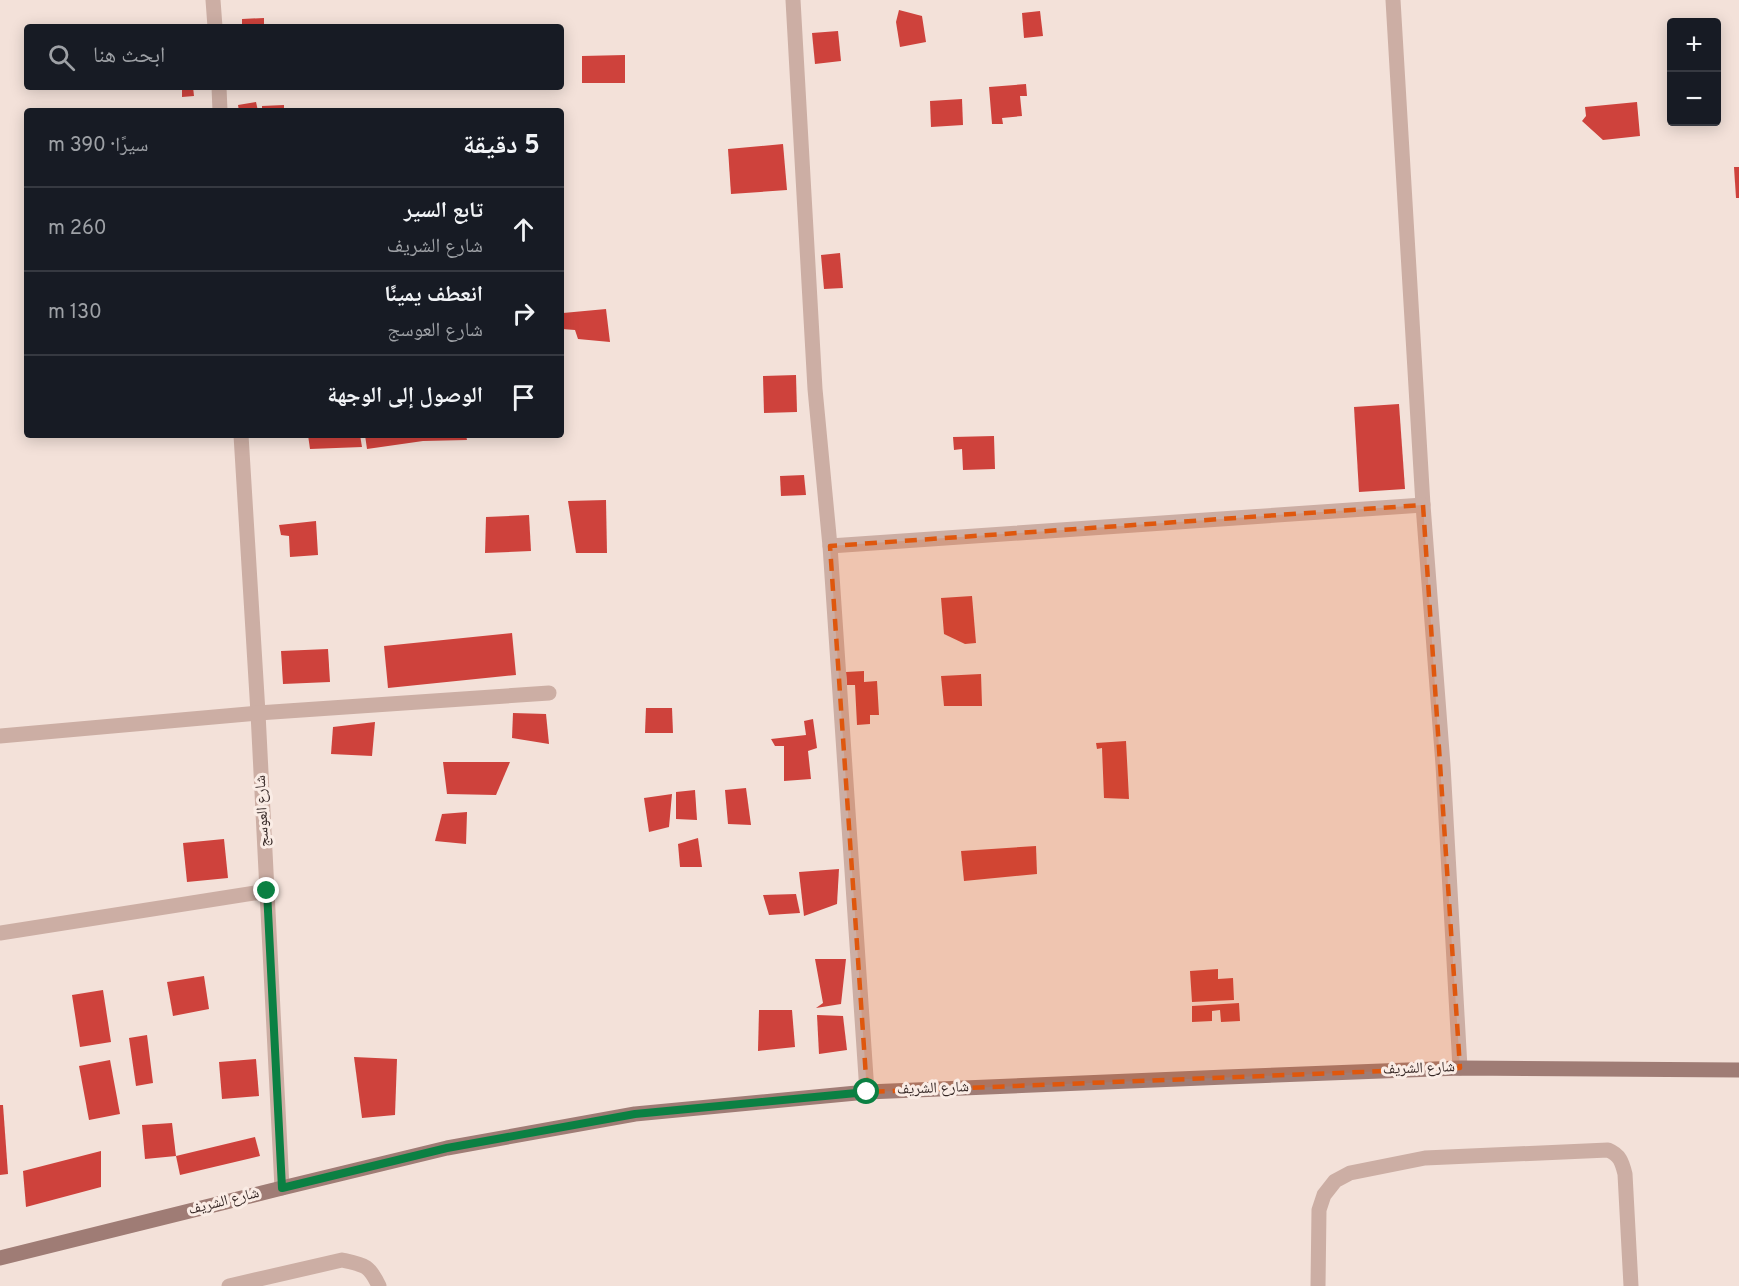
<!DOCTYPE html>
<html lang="ar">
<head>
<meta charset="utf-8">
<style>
	body { margin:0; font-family:Overpass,"Noto Naskh Arabic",sans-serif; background:#242831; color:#f1f3f6; direction:rtl }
	.controls { position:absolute; right:18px; top:18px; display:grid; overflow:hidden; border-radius:6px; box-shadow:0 3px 15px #0003 }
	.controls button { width:54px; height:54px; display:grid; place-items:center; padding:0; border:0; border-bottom:2px solid #363941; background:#171b24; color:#f1f3f6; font:30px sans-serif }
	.stop { position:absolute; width:18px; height:18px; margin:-14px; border:4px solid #0b8043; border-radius:50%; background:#fff }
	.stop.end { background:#0b8043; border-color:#fff; box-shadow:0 2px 6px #0008 }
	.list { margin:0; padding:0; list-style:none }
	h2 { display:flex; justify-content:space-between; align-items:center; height:78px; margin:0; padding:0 24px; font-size:26px }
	h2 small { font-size:20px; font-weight:400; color:#9ea1a6 }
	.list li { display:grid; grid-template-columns:39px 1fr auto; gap:18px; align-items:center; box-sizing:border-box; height:84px; padding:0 24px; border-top:2px solid #363941 }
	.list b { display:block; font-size:22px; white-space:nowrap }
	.list p { margin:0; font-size:20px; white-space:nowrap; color:#9ea1a6 }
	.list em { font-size:20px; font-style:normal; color:#9ea1a6 }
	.icon { flex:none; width:33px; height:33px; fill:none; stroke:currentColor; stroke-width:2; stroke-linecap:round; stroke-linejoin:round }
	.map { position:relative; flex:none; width:1739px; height:1286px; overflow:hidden; direction:ltr }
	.search { position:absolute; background:#171b24; box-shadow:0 3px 15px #0003; left:24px; top:24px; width:540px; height:66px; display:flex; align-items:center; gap:15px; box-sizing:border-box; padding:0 21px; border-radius:6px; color:#9ea1a6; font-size:22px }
	.panel { position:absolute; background:#171b24; box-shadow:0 3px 15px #0003; left:24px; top:108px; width:540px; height:330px; border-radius:6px; direction:rtl }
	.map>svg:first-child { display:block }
	.building { fill:#ce423c }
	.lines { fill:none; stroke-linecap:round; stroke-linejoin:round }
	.street { stroke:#ccaea4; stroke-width:15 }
	.secondary { stroke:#9f7c75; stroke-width:15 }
	.route { stroke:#0b8043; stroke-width:8 }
	.marked { fill:#df570d; fill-opacity:0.2; stroke:#df570d; stroke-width:4.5; stroke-dasharray:12 8; stroke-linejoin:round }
	.labels { text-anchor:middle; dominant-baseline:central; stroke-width:6; stroke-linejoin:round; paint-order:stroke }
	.street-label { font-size:15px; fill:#362826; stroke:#faece5 }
</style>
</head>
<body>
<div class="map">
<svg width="1739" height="1286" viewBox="0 0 1739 1286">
	<rect width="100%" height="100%" fill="#f3e1d9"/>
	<g class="building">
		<path d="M899 10 922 16 926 42 900 47 896 22Z"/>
		<path d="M1040 11 1043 36 1024 38 1022 13Z"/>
		<path d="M264 18V27H242V19Z"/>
		<path d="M838 31 841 61 815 64 812 33Z"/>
		<path d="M625 55V83H582V56Z"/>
		<path d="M1026 84 1027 96H1020L1022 116 1002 118 1003 124H992L989 87Z"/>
		<path d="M182 87H193L194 96 182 97Z"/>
		<path d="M962 99 963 125 931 127 930 101Z"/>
		<path d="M256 102 258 111H239L238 105Z"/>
		<path d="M1637 102 1640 136 1603 140 1582 121 1586 116 1585 107Z"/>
		<path d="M284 105V111H262V106Z"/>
		<path d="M783 144 787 190 731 194 728 149Z"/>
		<path d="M1734 167H1739V198H1736Z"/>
		<path d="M840 253 843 288 824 289 821 255Z"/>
		<path d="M606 309 610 342 578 339 575 330 562 329 563 313Z"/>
		<path d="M796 375 797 412 764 413 763 376Z"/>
		<path d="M1399 404 1405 489 1359 492 1354 407Z"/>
		<path d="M308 435H360L362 447 310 449Z"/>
		<path d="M365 435H466L467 440 423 441 367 449Z"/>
		<path d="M994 436 995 469 963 470 962 449 954 450 953 437Z"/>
		<path d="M804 475 806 495 781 496 780 476Z"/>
		<path d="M606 500 607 553H576L568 501Z"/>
		<path d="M529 515 531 551 485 553 486 517Z"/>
		<path d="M316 521 318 555 290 557 289 536 281 535 279 525Z"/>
		<path d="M972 596 976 643 965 644 944 634 941 598Z"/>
		<path d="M512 633 516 675 388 688 384 646Z"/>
		<path d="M328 649 330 682 283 684 281 651Z"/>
		<path d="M864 671V682L877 681 879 715H870V724L857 725 855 685H847L846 672Z"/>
		<path d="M981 674 982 706H944L941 676Z"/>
		<path d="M646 708H672L673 733H645Z"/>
		<path d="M513 713 546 714 549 744 512 738Z"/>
		<path d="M813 719 817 748 808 751 811 779 784 781V746H775L771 739 806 735 804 721Z"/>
		<path d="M375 722 372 756 331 754 333 727Z"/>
		<path d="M1126 741 1129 799 1104 798 1102 748 1097 749 1096 743Z"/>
		<path d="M443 762H510L496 795 447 794Z"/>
		<path d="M746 788 751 825 728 824 725 790Z"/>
		<path d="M695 790 697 820 676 819V792Z"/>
		<path d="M672 794 669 827 649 832 644 798Z"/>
		<path d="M467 812 466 844 435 841 442 814Z"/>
		<path d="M698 838 702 867H680L678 844Z"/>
		<path d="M224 839 228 878 187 882 183 843Z"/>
		<path d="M1036 846 1037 874 964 881 961 851Z"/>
		<path d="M839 869 837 904 804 916 799 872Z"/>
		<path d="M796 894 800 913 769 915 763 895Z"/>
		<path d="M815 959H846L841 1004 816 1008 823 1003Z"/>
		<path d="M1218 969V979L1233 978 1234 1000 1192 1002 1190 971Z"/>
		<path d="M204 976 209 1009 173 1016 167 982Z"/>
		<path d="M103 990 111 1042 80 1047 72 995Z"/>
		<path d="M1239 1003 1240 1021 1221 1022 1220 1010 1212 1011V1021L1192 1022V1006Z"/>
		<path d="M759 1010H792L795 1047 758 1051Z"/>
		<path d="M817 1015 843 1016 847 1050 819 1054Z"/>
		<path d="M147 1035 153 1083 136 1086 129 1038Z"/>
		<path d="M354 1057 397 1059 395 1115 362 1118Z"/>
		<path d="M256 1059 259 1096 222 1099 219 1062Z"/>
		<path d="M110 1060 120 1114 89 1120 79 1066Z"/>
		<path d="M0 1105H3L8 1174 0 1175Z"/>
		<path d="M172 1123 176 1156 145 1159 142 1125Z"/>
		<path d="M255 1137 260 1156 180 1175 176 1156Z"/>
		<path d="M101 1151V1187L26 1207 23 1171Z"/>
	</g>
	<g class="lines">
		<g class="street">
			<path d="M213 0 215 27"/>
			<path d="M793 0 815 389 830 546 867 1092"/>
			<path d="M1393 0 1423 505 1443 765 1460 1068"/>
			<path d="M219 87 220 111"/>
			<path d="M241 435 258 713 282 1188"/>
			<path d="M830 546 1423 505"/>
			<path d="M0 736 258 713 549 693"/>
			<path d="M0 933 267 891"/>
			<path d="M229 1286 342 1260C365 1265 369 1265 379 1286"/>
			<path d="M1318 1286 1319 1210 1324 1195 1335 1181 1350 1173 1425 1158 1608 1150C1620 1155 1622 1162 1625 1174L1631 1286"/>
		</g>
		<path class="secondary" d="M0 1258 282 1188 447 1148 635 1114 867 1092 1226 1077 1460 1068 1739 1070"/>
	</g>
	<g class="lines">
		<path class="route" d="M267 891 282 1188 447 1148 635 1114 867 1092"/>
	</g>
	<path class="marked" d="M1423 505 1460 1068 867 1092 830 546Z"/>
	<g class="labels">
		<g class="street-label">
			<text transform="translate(263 811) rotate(-93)">شارع العوسج</text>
			<text transform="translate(1419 1069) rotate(-2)">شارع الشريف</text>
			<text transform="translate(933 1089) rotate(-2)">شارع الشريف</text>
			<text transform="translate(224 1202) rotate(-14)">شارع الشريف</text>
		</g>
	</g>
</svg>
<div class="controls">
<button>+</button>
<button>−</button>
</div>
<div class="stop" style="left:867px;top:1092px"></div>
<div class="stop end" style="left:267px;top:891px"></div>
<div class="search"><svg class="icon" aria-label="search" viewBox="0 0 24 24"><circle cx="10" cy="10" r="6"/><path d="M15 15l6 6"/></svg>ابحث هنا</div>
<section class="panel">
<h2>5 دقيقة<small>سيرًا · 390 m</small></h2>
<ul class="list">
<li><svg class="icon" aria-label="ahead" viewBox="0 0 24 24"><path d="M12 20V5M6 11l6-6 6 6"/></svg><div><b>تابع السير</b><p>شارع الشريف</p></div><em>260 m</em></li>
<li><svg class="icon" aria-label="right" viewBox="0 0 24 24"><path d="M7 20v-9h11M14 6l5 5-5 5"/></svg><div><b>انعطف يمينًا</b><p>شارع العوسج</p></div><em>130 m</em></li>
<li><svg class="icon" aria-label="arrive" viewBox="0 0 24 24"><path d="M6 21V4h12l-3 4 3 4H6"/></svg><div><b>الوصول إلى الوجهة</b></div></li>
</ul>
</section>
</div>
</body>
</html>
